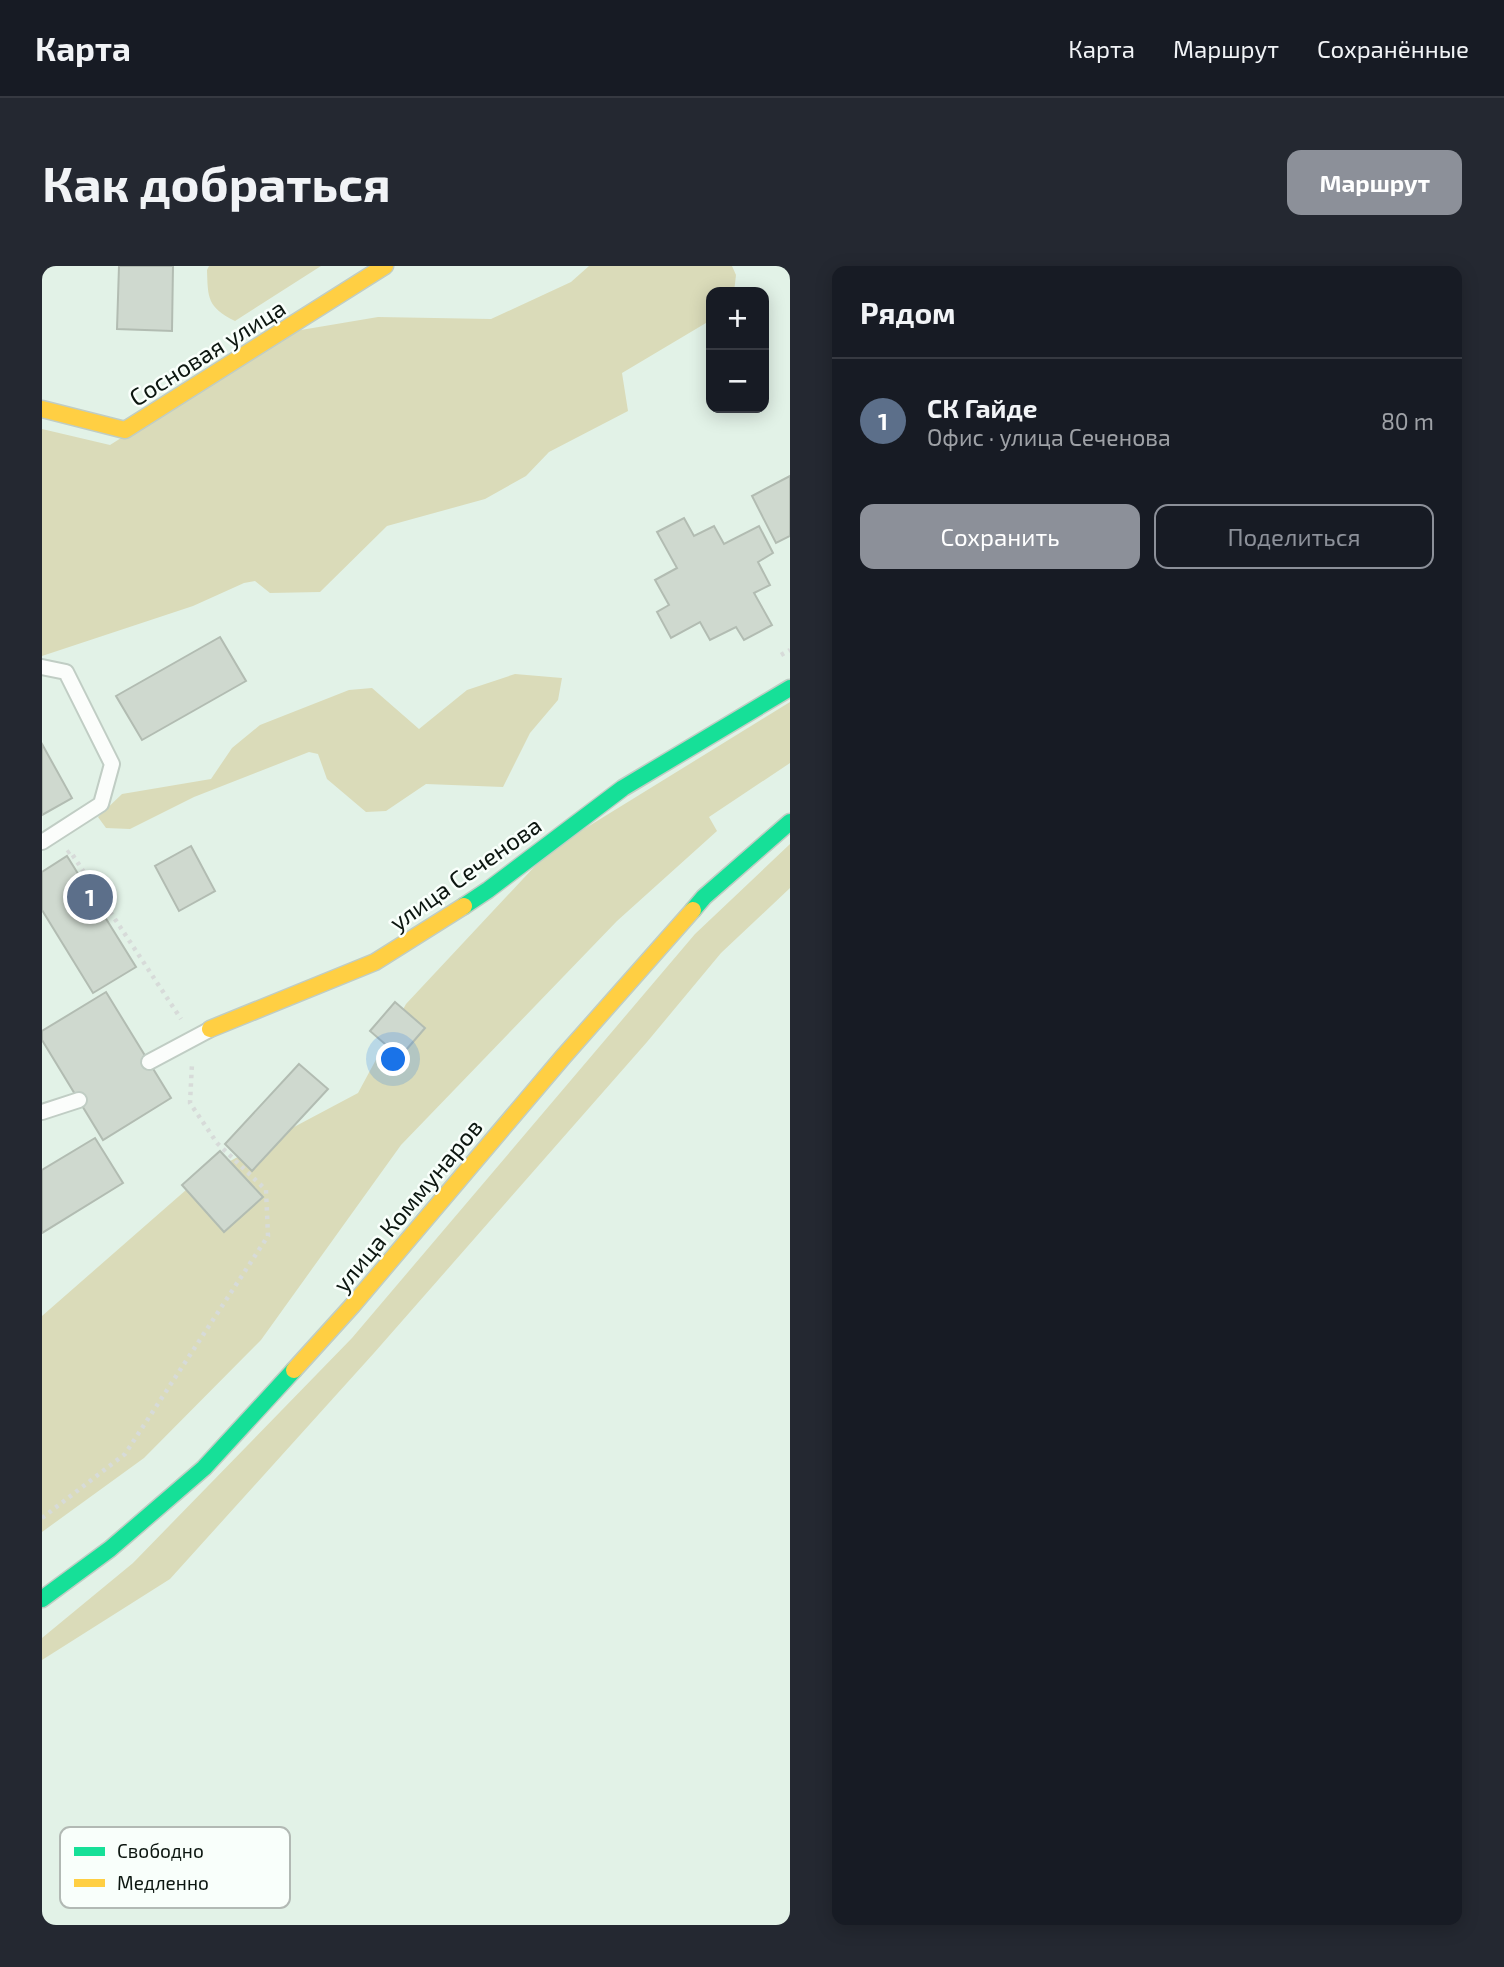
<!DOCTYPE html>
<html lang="ru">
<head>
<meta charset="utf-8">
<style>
	body { margin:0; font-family:"Exo 2",sans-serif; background:#242831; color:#f1f3f6 }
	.controls { position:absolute; right:21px; top:21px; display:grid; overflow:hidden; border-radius:14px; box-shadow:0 4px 18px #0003 }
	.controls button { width:63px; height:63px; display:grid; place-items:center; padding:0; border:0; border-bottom:2px solid #363941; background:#171b24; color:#f1f3f6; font:35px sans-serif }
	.you { position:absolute; left:352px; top:794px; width:24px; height:24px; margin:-18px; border:5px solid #fff; border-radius:50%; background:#1a73e8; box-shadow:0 0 0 10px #1a73e833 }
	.badge { display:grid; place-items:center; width:46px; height:46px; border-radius:50%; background:#8c9099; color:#fff; font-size:23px; font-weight:700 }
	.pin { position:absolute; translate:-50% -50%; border:4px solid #fff; box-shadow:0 2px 7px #0006 }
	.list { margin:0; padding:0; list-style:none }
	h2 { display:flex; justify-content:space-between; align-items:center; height:91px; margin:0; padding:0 28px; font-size:30px }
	h2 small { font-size:23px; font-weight:400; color:#9ea1a6 }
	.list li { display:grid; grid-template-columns:46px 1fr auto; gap:21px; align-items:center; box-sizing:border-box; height:126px; padding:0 28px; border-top:2px solid #363941 }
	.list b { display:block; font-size:26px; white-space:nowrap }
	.list p { margin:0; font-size:23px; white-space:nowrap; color:#9ea1a6 }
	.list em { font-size:23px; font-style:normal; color:#9ea1a6 }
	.actions { display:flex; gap:14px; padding:21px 28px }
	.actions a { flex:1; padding:16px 0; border:2px solid #8c9099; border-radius:14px; text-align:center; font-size:24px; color:#8c9099 }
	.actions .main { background:#8c9099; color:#fff }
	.map { position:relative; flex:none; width:748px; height:1659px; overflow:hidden; border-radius:14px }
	header { display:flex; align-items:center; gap:42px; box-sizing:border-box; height:98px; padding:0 35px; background:#171b24; border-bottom:2px solid #363941 }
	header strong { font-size:33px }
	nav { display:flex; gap:38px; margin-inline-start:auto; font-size:24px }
	.intro { display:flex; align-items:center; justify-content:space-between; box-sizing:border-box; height:168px; padding:0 42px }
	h1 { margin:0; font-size:49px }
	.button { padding:18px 32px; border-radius:14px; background:#8c9099; color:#fff; font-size:24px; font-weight:700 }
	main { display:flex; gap:42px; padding:0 42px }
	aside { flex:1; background:#171b24; border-radius:14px; box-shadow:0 4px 18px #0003 }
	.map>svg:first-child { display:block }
	.green { fill:#dadbb9 }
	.building { fill:#cfd9cf; stroke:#b2bcb2; stroke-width:2 }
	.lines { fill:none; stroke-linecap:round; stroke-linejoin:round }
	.lane-casing { stroke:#c0cdc4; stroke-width:18 }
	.fast-casing { stroke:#c0cdc4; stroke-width:19 }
	.slow-casing { stroke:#c0cdc4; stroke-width:19 }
	.path { stroke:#d7dbd9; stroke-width:4.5; stroke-dasharray:3.5 5; stroke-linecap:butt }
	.lane { stroke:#fbfdfb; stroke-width:14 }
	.fast { stroke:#16e098; stroke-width:16 }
	.slow { stroke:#ffcf43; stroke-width:16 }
	.labels { text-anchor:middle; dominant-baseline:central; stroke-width:5; stroke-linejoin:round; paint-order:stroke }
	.street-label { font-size:24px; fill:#0c1610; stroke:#f9fffb }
	.key { fill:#f9fffb; stroke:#b2b9b4; stroke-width:2 }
	.key-label { font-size:19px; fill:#0c1610 }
</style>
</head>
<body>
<header>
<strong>Карта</strong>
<nav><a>Карта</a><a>Маршрут</a><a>Сохранённые</a></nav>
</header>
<div class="intro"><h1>Как добраться</h1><a class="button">Маршрут</a></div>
<main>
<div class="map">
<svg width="748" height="1659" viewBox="0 0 748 1659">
	<rect width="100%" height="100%" fill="#e2f2e7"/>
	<g class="green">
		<path d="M167 0H279L193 55C165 41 166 32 165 4Z"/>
		<path d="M547 0H690L694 9 692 26H669V54L580 107 586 145 507 186 484 210 443 233 345 260 278 326 228 327 213 315 202 317 151 340 0 390V163L68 179 247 66 336 51 449 53 529 16Z"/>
		<path d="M473 408 520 412 516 434 488 467 461 521 384 518 344 545 324 546 285 513 276 488 267 486 152 531 88 563 64 562 56 551 80 528 169 513 190 482 218 459 307 424 330 422 377 463 425 424Z"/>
		<path d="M748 436V497L667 551 675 565 575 655 359 879 219 1074 102 1192 0 1266V1050L160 910 316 827 364 738 508 584Z"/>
		<path d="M748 578V622L679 687 605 776 332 1087 128 1313 0 1394V1372L91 1297 310 1072 653 668Z"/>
	</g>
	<g class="building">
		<path d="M77 0H131L130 65 75 63Z"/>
		<path d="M748 210V270L734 277 710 230Z"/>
		<path d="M642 252 652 270 672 260 682 278 717 260 731 287 716 296 728 319 712 327 730 359 702 374 694 361 668 374 658 356 629 372 615 346 627 339 613 314 635 302 615 266Z"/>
		<path d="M178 371 204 415 100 474 74 430Z"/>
		<path d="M0 478 30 532 0 549Z"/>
		<path d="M149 580 173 625 137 645 113 600Z"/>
		<path d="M25 590 94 701 51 727 0 644V606Z"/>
		<path d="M64 726 129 832 61 874 0 774V765Z"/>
		<path d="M353 736 383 762 358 791 328 765Z"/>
		<path d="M257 798 286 823 210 905 183 878Z"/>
		<path d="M53 872 81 917 0 967V904Z"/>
		<path d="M178 885 221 931 182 966 140 919Z"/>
	</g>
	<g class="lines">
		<defs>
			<g id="lane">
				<path d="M0 401 24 406 70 498 59 538 0 576"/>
				<path d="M107 796 167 764"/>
				<path d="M0 846 37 834"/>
			</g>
			<g id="fast">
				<path d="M422 640 446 624 581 522 748 422"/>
				<path d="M651 644 662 631 748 556"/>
				<path d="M0 1333 68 1283 162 1202 252 1104"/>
			</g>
			<g id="slow">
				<path d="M0 143 83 164 343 0"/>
				<path d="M168 763 333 696 422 640"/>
				<path d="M252 1104 310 1040 521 791 651 644"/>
			</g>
		</defs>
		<use href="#lane" class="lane-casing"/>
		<use href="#fast" class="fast-casing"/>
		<use href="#slow" class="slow-casing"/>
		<g class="path">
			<path d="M739 389 748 384"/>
			<path d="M25 587 28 585 139 753"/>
			<path d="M0 1252 83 1188 226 970 224 924 175 877 148 837 150 797"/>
		</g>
		<use href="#lane" class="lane"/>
		<use href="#fast" class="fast"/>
		<use href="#slow" class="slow"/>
	</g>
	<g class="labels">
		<g class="street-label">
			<text transform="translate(165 86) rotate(-32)">Сосновая улица</text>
			<text transform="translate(423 607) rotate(-35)">улица Сеченова</text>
			<text transform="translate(365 939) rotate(-50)">улица Коммунаров</text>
		</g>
	</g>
	<rect x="18" y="1561" width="230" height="81" rx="10" class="key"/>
	<rect x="32" y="1581" width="31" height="9" fill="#16e098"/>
	<rect x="32" y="1613" width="31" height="8" fill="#ffcf43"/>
	<g class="key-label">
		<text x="75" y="1592">Свободно</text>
		<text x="75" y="1624">Медленно</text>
	</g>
</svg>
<div class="controls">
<button>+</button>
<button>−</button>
</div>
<div class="you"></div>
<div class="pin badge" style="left:48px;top:631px;background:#5c6f8a">1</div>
</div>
<aside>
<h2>Рядом<small></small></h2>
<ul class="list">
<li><span class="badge" style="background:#5c6f8a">1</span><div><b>СК Гайде</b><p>Офис · улица Сеченова</p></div><em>80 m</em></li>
</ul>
<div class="actions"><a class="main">Сохранить</a><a>Поделиться</a></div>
</aside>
</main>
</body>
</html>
